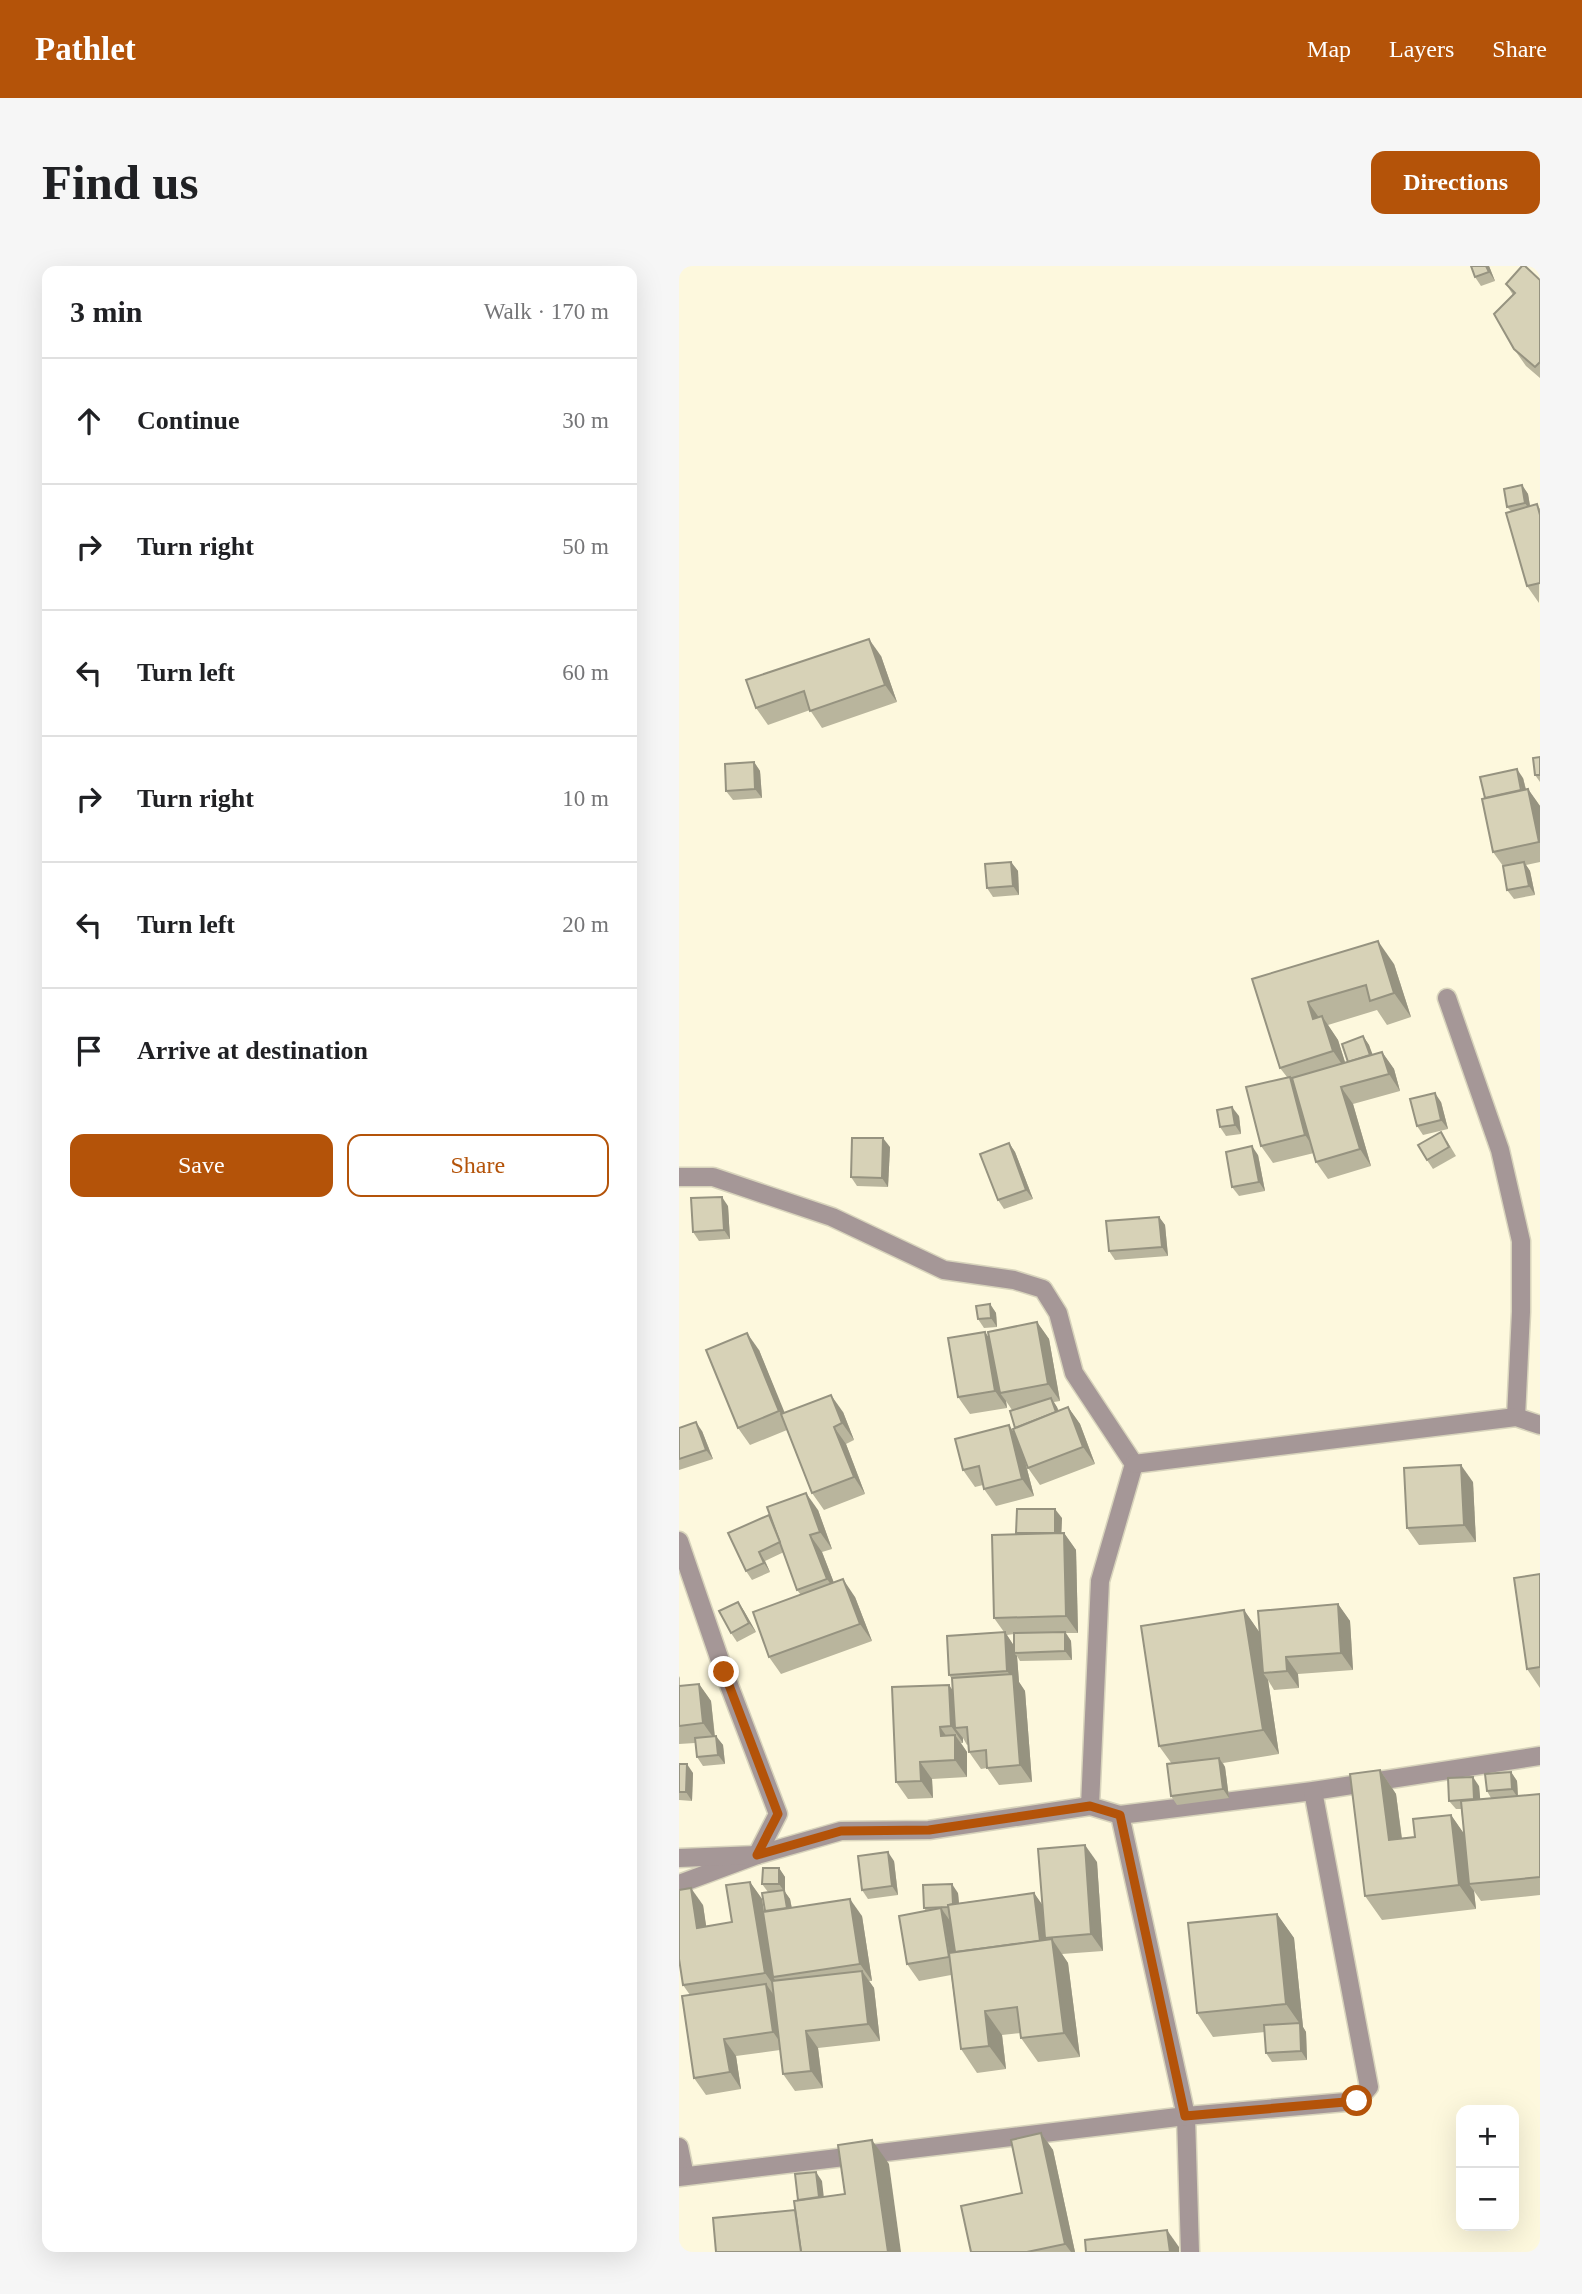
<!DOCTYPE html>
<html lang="en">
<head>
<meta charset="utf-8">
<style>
	body { margin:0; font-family:Georgia,serif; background:#f6f6f6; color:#202124 }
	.controls { position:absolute; right:21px; bottom:21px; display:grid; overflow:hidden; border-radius:14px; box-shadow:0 7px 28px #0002 }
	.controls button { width:63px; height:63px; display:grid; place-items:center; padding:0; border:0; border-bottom:2px solid #e0e0e0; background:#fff; color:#202124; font:35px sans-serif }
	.stop { position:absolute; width:21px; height:21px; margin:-16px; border:5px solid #b45309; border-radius:50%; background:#fff }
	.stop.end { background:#b45309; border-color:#fff; box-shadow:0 2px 7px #0008 }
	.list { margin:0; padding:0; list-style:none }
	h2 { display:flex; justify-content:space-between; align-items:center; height:91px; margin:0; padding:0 28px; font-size:30px }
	h2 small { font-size:23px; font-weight:400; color:#757577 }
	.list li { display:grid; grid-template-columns:46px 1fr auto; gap:21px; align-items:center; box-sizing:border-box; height:126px; padding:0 28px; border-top:2px solid #e0e0e0 }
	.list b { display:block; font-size:26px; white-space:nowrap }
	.list em { font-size:23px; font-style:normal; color:#757577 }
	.actions { display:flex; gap:14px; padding:21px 28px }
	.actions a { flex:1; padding:16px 0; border:2px solid #b45309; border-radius:14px; text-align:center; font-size:24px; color:#b45309 }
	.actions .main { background:#b45309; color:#fff }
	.icon { flex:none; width:38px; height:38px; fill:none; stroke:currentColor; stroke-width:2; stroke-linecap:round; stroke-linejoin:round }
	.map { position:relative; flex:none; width:861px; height:1986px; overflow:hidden; border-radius:14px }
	header { display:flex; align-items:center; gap:42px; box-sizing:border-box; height:98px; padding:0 35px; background:#b45309; color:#fff }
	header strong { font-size:33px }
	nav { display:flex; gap:38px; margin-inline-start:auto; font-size:24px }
	.intro { display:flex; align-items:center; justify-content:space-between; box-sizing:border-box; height:168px; padding:0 42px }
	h1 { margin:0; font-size:49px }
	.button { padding:18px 32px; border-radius:14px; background:#b45309; color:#fff; font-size:24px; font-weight:700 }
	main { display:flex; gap:42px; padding:0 42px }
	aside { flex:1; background:#fff; border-radius:14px; box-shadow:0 7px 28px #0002 }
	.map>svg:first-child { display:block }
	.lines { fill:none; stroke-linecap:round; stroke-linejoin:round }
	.street-casing { stroke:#d8d4bc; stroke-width:21 }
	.street { stroke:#a59797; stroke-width:18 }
	.wall { fill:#b9b59d; fill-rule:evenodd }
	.shaded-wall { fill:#969380 }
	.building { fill:#d7d2b7; stroke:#969380; stroke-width:2 }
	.route { stroke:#b45309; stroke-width:9 }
</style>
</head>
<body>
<header>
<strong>Pathlet</strong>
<nav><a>Map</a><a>Layers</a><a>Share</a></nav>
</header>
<div class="intro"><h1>Find us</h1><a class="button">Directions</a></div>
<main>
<aside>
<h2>3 min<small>Walk · 170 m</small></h2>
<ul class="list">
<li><svg class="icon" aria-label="ahead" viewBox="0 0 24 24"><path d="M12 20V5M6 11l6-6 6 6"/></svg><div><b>Continue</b></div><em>30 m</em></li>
<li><svg class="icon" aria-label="right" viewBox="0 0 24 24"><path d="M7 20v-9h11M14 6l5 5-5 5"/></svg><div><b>Turn right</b></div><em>50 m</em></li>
<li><svg class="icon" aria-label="left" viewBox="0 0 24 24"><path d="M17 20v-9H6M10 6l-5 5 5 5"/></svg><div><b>Turn left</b></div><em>60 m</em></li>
<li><svg class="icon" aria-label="right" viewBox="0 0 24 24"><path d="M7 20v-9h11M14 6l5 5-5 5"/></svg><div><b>Turn right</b></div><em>10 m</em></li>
<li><svg class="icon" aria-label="left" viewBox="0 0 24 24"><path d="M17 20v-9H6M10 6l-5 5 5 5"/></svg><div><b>Turn left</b></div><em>20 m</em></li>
<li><svg class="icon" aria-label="arrive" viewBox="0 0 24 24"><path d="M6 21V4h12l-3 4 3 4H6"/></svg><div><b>Arrive at destination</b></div></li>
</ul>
<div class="actions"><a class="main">Save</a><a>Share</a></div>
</aside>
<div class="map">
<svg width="861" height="1986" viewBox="0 0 861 1986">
	<rect width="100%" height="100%" fill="#fdf8dd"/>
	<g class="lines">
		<defs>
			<g id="street">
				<path d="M768 732 821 884 842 975V1046L837 1151"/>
				<path d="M0 911H34L153 951 265 1004 335 1014 364 1023 379 1047 395 1107 455 1198 421 1315 411 1540 441 1549 507 1850 511 1986"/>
				<path d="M455 1198 837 1151 861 1159"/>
				<path d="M0 1275 45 1406 99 1548 78 1589 0 1618"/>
				<path d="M441 1549 634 1525 861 1490"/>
				<path d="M0 1592 78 1589 162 1565 250 1564 411 1540"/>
				<path d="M0 1881 6 1910"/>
				<path d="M0 1911 507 1850 678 1835 690 1821 634 1525"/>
			</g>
		</defs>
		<use href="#street" class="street-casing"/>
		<use href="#street" class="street"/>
	</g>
	<g class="wall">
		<path d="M810 0 816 15 802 20 796 11Z"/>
		<path d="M861 14V112L847 100 835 83 834 29 827 18Z"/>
		<path d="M843 219 849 228 851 240 858 238 861 243 860 337 848 320 832 245 828 241Z"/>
		<path d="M202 390 218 436 143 462 131 444 89 459 77 442Z"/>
		<path d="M861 491V516L856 509Z"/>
		<path d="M75 496 81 505 83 532 54 534 47 525Z"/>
		<path d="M844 512 847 523H849L861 540V596L847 599 851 605 856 629 835 633 828 624 824 600 814 586 806 532Z"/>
		<path d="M332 596 339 605 340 629 314 631 308 622Z"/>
		<path d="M715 698 732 751 708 759 698 744 649 759 659 774 666 796H669L684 770 690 779 693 789 703 786 715 803 721 825 674 838 692 900 649 913 637 896 635 887 594 897 582 880 608 811 601 802 573 713Z"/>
		<path d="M762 836 769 863 744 869 738 860Z"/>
		<path d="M560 850 562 868 547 870 541 861Z"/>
		<path d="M768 875 777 890 754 903 748 894Z"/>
		<path d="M330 877 336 886 354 933 325 943 319 934Z"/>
		<path d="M211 881 209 921 178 920 172 911Z"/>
		<path d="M579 889 586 925 560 930 553 921Z"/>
		<path d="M49 940 51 973 20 975 14 966Z"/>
		<path d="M480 951 486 959 489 990 436 994 430 985Z"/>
		<path d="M311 1038 317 1047 318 1061 305 1062 299 1053Z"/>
		<path d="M358 1056 370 1073 381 1135 375 1136 380 1145 389 1141 401 1158 416 1198 361 1219 349 1202 346 1195 355 1230 317 1240 305 1223 304 1219 296 1221 284 1204 330 1159 335 1167 336 1162 333 1144 327 1135 328 1142 291 1148 279 1131 311 1072Z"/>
		<path d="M80 1084 105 1147 164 1146 175 1174 167 1178 186 1228 145 1244 133 1227 108 1164 71 1179 59 1162Z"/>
		<path d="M0 1162 23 1165 34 1193 0 1204Z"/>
		<path d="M794 1216 797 1276 740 1279 728 1262Z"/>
		<path d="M139 1244 153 1283 143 1286 155 1317 176 1331 193 1375 102 1408 90 1391 122 1329 118 1324 105 1286 86 1295 91 1306 73 1314 67 1305 93 1254Z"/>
		<path d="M383 1252 382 1267H385L397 1284 399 1367H387L392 1375 393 1394 341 1395 338 1390 340 1416 346 1425 353 1516 320 1519 308 1502 302 1503 290 1486V1478L288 1479 284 1472V1477H282L288 1486V1511L253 1513 254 1532 229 1533 217 1516 274 1424 273 1413 270 1409 325 1366 315 1352 338 1268ZM335 1368V1380L328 1369Z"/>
		<path d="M861 1308V1422L848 1403Z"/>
		<path d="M59 1336 65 1345 77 1366 58 1376 52 1367Z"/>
		<path d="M659 1338 671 1355 674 1404 619 1408 620 1422 595 1424 589 1414 600 1488 544 1497 546 1501 550 1532 498 1539 492 1530 493 1498 480 1480 565 1344 580 1366Z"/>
		<path d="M0 1410 1 1412V1420L20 1418 32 1435 36 1470 44 1479 46 1498 24 1500 18 1491 16 1477 0 1478Z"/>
		<path d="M0 1498 14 1507 13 1535 0 1534Z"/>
		<path d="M701 1504 717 1528 723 1572 736 1571 772 1549 785 1568 782 1543H777L770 1535 800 1520 801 1533 812 1532 808 1525 832 1506 838 1515 839 1530 861 1528V1629L802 1635 795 1625 797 1643 703 1654 686 1630Z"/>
		<path d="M215 1595 219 1629 189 1633 183 1624Z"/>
		<path d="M418 1596 424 1685 383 1688 389 1697 401 1791 359 1796 342 1772V1767L323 1769 327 1803 298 1807 282 1783 272 1709 240 1715 228 1698 247 1645 245 1642 279 1627 280 1637 355 1627 363 1639Z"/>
		<path d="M100 1602 106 1611V1626L111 1633 113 1642 183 1650 193 1715H190L195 1722 201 1775 139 1782 144 1822 116 1825 104 1808 101 1784 57 1790 62 1823 27 1829 15 1812 11 1729 4 1719 24 1639 27 1660 53 1656 71 1616 83 1633 85 1646 89 1626 83 1618Z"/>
		<path d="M598 1648 615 1672 624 1761 627 1766 628 1794 593 1796 587 1787 586 1766 534 1771 518 1747Z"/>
		<path d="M362 1867 374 1884 396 1986H292L343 1927Z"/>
	</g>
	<g class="shaded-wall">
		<path d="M807 0H810L816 15 810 6Z"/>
		<path d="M843 219 849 228 852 246 846 237Z"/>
		<path d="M190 373 202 390 218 436 206 419Z"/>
		<path d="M75 496 81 505 83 532 76 523Z"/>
		<path d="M838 503 844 512 851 542 845 533Z"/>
		<path d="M849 523 861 540V577L860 576Z"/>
		<path d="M332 596 339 605 340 629 334 620Z"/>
		<path d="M845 596 851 605 856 629 850 620Z"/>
		<path d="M699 675 715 698 732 751 715 727Z"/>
		<path d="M629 736 646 760 643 750 659 774 670 809 654 785 634 753Z"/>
		<path d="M684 770 690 779 698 800 692 791Z"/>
		<path d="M703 786 715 803 721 825 710 808Z"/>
		<path d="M611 811 623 828 638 886 626 869Z"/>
		<path d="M662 821 674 838 692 900 681 883Z"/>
		<path d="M756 827 762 836 769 863 762 854Z"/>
		<path d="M553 841 560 850 562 868 556 859Z"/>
		<path d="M204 872 211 881 209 921 203 912Z"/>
		<path d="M330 877 336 886 354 933 347 924Z"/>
		<path d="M573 880 579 889 586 925 580 916Z"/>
		<path d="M43 931 49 940 51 973 45 964Z"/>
		<path d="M480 951 486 959 489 990 483 981Z"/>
		<path d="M311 1038 317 1047 318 1061 312 1052Z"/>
		<path d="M358 1056 370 1073 381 1135 369 1118Z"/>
		<path d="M306 1066 318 1083 321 1127 327 1135 328 1142 316 1125Z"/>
		<path d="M68 1067 80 1084 112 1162 100 1145Z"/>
		<path d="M152 1129 164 1146 175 1174 163 1157Z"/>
		<path d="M372 1132 378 1141 384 1158 378 1149Z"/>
		<path d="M389 1141 401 1158 416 1198 404 1181Z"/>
		<path d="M17 1156 23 1165 34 1193 27 1184Z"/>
		<path d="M330 1159 341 1176 355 1230 343 1213Z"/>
		<path d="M155 1161 167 1178 186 1228 175 1211Z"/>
		<path d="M782 1199 794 1216 797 1276 785 1259Z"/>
		<path d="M127 1227 139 1244 153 1283 141 1266Z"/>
		<path d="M376 1243 383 1252 382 1277 376 1268Z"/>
		<path d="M385 1267 397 1284 399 1367 387 1350Z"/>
		<path d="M131 1269 143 1286 160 1330 148 1313Z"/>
		<path d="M80 1286 86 1295 91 1306 85 1297Z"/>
		<path d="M164 1313 176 1331 193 1375 181 1358Z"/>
		<path d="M59 1336 65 1345 77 1366 70 1357Z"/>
		<path d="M659 1338 671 1355 674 1404 662 1387Z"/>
		<path d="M565 1344 581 1367 584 1407 589 1414 600 1488 584 1464Z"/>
		<path d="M326 1366 337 1383 335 1387 338 1390 340 1416 346 1425 353 1516 341 1499 335 1414 328 1405Z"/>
		<path d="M386 1366 392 1375 393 1394 386 1385Z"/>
		<path d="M607 1391 619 1408 620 1422 608 1405Z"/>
		<path d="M20 1418 32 1435 36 1474 24 1457Z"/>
		<path d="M270 1419 282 1436 276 1462 284 1472V1477L272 1460Z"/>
		<path d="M261 1461 273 1478 262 1470Z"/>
		<path d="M276 1469 288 1486V1511L276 1494Z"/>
		<path d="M37 1470 44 1479 46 1498 39 1489Z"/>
		<path d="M540 1492 546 1501 550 1532 544 1523Z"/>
		<path d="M241 1496 253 1513 254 1532 242 1515Z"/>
		<path d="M8 1498 14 1507 13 1535 7 1526Z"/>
		<path d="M701 1504 717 1528 726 1598 710 1574Z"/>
		<path d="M832 1506 838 1515 839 1532 833 1523Z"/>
		<path d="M794 1511 800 1520 802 1541 795 1533Z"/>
		<path d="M772 1549 788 1572 790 1618 795 1625 797 1643 780 1619Z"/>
		<path d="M406 1579 418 1596 424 1685 412 1668Z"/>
		<path d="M209 1586 215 1595 219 1629 213 1620Z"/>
		<path d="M100 1602 106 1611V1626L111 1633 115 1655 109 1646 105 1625 100 1618Z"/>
		<path d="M71 1616 83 1633 95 1710 94 1711 96 1714 98 1724 86 1707Z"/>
		<path d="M273 1618 279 1627 281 1650 275 1641Z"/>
		<path d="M12 1622 24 1639 30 1679 18 1662Z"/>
		<path d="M355 1627 367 1644 366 1672 372 1680 362 1678Z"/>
		<path d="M171 1633 183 1650 193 1715 181 1698Z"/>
		<path d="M262 1642 274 1659 280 1690 271 1691Z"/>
		<path d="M598 1648 615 1672 624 1761 627 1766 628 1794 622 1785 621 1758 607 1738Z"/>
		<path d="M373 1673 389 1697 401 1791 385 1767Z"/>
		<path d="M183 1705 195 1722 201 1775 189 1758Z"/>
		<path d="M87 1718 99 1735 106 1783 94 1766Z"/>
		<path d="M306 1745 323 1769 327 1803 310 1780Z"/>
		<path d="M127 1765 139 1782 144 1822 132 1805Z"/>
		<path d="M45 1773 57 1790 62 1823 51 1806Z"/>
		<path d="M362 1867 374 1884 396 1986H392L386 1978Z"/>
		<path d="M193 1874 210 1898 222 1986H209Z"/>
		<path d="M137 1906 143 1915 147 1950 140 1941Z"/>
		<path d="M488 1964 500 1981V1986H491Z"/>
	</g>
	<g class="building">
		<path d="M792 0H807L810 6 796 11Z"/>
		<path d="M843 0H846L861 14V96L856 101 835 83 815 48 836 27 827 18Z"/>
		<path d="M843 219 846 237 828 241 825 223Z"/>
		<path d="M858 238 861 249V317L848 320 827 247Z"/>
		<path d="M190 373 206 419 131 445 125 425 77 442 67 414Z"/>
		<path d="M861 491V509H856L854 492Z"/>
		<path d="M75 496 76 523 47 525 46 498Z"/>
		<path d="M838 503 842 524 806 532 801 511Z"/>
		<path d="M849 523 860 576 814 586 803 533Z"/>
		<path d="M332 596 334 620 308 622 306 598Z"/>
		<path d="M845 596 850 620 828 624 824 600Z"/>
		<path d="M699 675 715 727 691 735 687 719 629 736 634 753 643 750 654 785 601 802 573 713Z"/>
		<path d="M684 770 691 789 669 796 663 778Z"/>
		<path d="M703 786 710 808 662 821 681 883 637 896 613 812Z"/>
		<path d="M611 811 626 869 582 880 567 821Z"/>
		<path d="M756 827 762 854 738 860 731 833Z"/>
		<path d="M553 841 556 859 541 861 538 844Z"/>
		<path d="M762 866 770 881 748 894 739 879Z"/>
		<path d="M173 872H204L203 912 172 911Z"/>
		<path d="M330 877 347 924 319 934 301 888Z"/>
		<path d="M573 880 580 916 553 921 547 886Z"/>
		<path d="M43 931 45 964 14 966 12 932Z"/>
		<path d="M480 951 483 981 430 985 427 955Z"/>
		<path d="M311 1038 312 1052 299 1053 297 1040Z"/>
		<path d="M358 1056 369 1118 321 1127 309 1066Z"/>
		<path d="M306 1066 316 1125 279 1131 269 1072Z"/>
		<path d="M68 1067 100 1145 59 1162 27 1084Z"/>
		<path d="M152 1129 163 1157 155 1161 175 1211 133 1227 102 1148Z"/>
		<path d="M372 1132 377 1146 336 1162 331 1145Z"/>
		<path d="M389 1141 404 1181 349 1202 334 1163Z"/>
		<path d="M17 1156 27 1184 0 1193V1162Z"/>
		<path d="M330 1159 343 1213 305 1223 300 1200 284 1204 276 1173Z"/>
		<path d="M782 1199 785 1259 728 1262 725 1202Z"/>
		<path d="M127 1227 141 1266 131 1269 148 1313 118 1324 88 1241Z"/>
		<path d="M338 1243H376V1267H337Z"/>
		<path d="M90 1249 101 1276 80 1286 85 1297 67 1305 49 1267Z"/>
		<path d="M385 1267 387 1350 315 1352 313 1269Z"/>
		<path d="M861 1308V1401L848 1403 835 1312Z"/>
		<path d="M164 1313 181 1358 90 1391 74 1346Z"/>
		<path d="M59 1336 70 1357 52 1367 40 1345Z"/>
		<path d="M659 1338 662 1387 607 1391 608 1405 584 1407 579 1345Z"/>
		<path d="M565 1344 584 1464 480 1480 462 1360Z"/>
		<path d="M326 1366 328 1405 270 1409 268 1370Z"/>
		<path d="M386 1366V1385L335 1387V1367Z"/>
		<path d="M334 1408 341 1499 308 1502 307 1484 290 1486 288 1461 276 1462 273 1412Z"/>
		<path d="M20 1418 24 1457 0 1460V1420Z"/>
		<path d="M270 1419 272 1460 261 1461 262 1470 276 1469V1494L241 1496 242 1515 217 1516 213 1421Z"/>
		<path d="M37 1470 39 1489 18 1491 16 1472Z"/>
		<path d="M540 1492 544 1523 492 1530 488 1498Z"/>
		<path d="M0 1498H8L7 1526H0Z"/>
		<path d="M701 1504 710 1574 736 1571 734 1553 772 1549 780 1619 686 1630 671 1508Z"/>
		<path d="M832 1506 833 1523 808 1525 806 1508Z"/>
		<path d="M794 1511 795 1533 770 1535 769 1512Z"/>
		<path d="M861 1528V1611L790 1618 782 1535Z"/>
		<path d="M406 1579 412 1668 366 1672 359 1583Z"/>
		<path d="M209 1586 213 1620 183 1624 179 1590Z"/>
		<path d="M84 1602H100V1618H83Z"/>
		<path d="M71 1616 86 1707 4 1719 0 1693V1624L12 1622 18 1662 53 1656 47 1619Z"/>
		<path d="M273 1618 274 1638 269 1639V1641L245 1642 244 1619Z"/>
		<path d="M105 1624 108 1642 86 1645 83 1627Z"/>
		<path d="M355 1627 361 1675 276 1686 269 1639Z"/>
		<path d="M171 1633 181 1698 94 1711 84 1646Z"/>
		<path d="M262 1642 270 1691 228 1698 220 1650Z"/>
		<path d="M598 1648 607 1738 518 1747 509 1657Z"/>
		<path d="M373 1673 385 1767 342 1772 338 1741 306 1745 310 1780 282 1783 270 1687Z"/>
		<path d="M183 1705 189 1758 127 1765 132 1805 104 1808 93 1715Z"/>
		<path d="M87 1718 94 1766 45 1773 51 1806 15 1812 3 1730Z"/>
		<path d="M621 1757 622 1785 587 1787 585 1759Z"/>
		<path d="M362 1867 386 1978 348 1986H292L282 1940 343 1927 332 1874Z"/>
		<path d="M193 1874 209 1986H122L115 1935 166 1928 159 1879Z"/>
		<path d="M137 1906 140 1931 119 1934 116 1908Z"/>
		<path d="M116 1944 122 1986H37L34 1952Z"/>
		<path d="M488 1964 491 1986H407L406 1974Z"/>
	</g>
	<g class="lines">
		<path class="route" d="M45 1406 99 1548 78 1589 162 1565 250 1564 411 1540 441 1549 506 1850 678 1835"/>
	</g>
</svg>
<div class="controls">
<button>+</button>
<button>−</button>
</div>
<div class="stop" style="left:678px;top:1835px"></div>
<div class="stop end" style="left:45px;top:1406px"></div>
</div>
</main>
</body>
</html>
